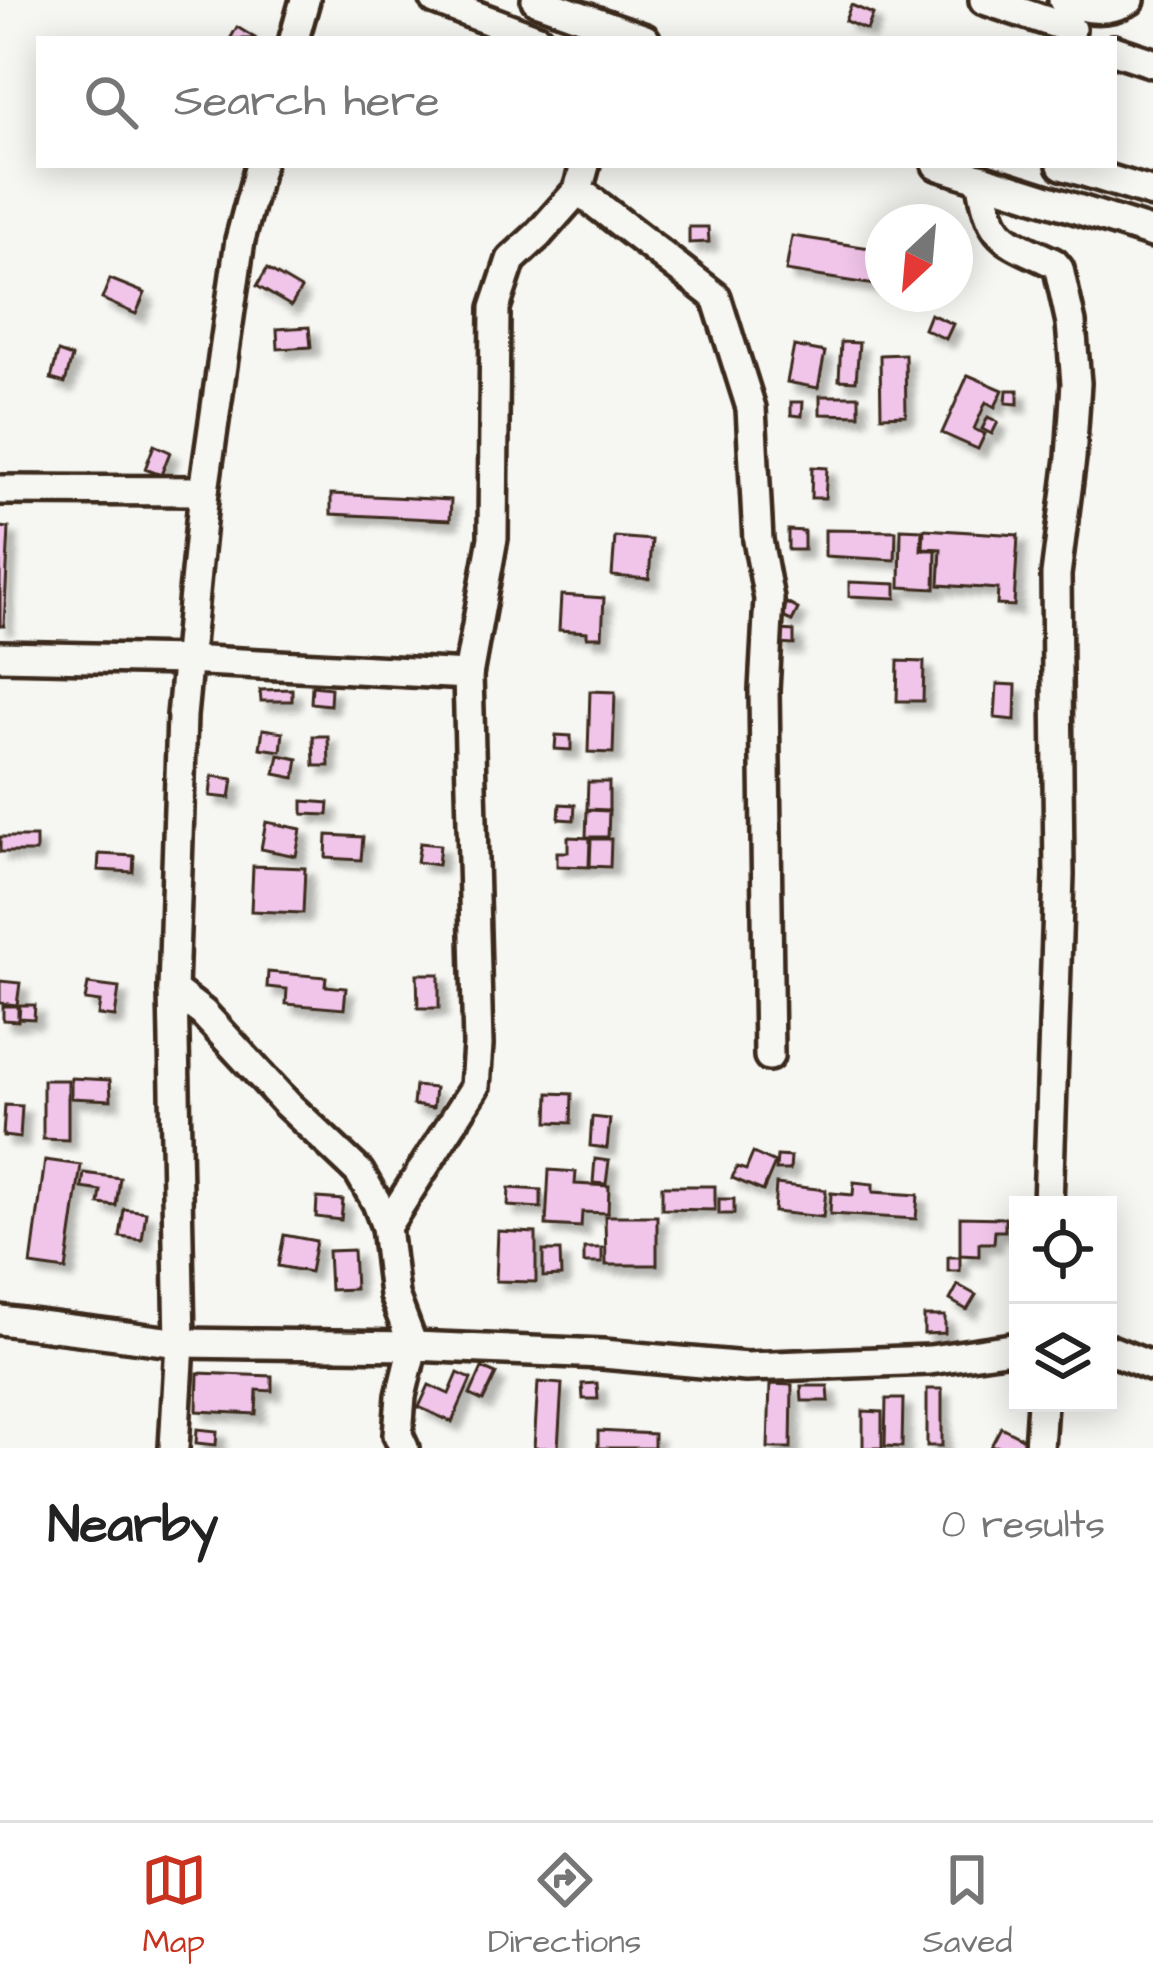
<!DOCTYPE html>
<html lang="en">
<head>
<meta charset="utf-8">
<style>
	body { margin:0; font-family:"Architects Daughter",sans-serif; background:#f6f6f6; color:#222 }
	.controls { position:absolute; right:36px; bottom:36px; display:grid; overflow:hidden; border-radius:0px; box-shadow:0 6px 30px #0003 }
	.controls button { width:108px; height:108px; display:grid; place-items:center; padding:0; border:0; border-bottom:3px solid #e0e0e0; background:#fff; color:#222; font:60px sans-serif }
	.compass { position:absolute; left:865px; top:204px; width:108px; height:108px; border-radius:50%; background:#fff; box-shadow:0 6px 30px #0003; rotate:206deg }
	.list { margin:0; padding:0; list-style:none }
	h2 { display:flex; justify-content:space-between; align-items:center; height:156px; margin:0; padding:0 48px; font-size:51px }
	h2 small { font-size:39px; font-weight:400; color:#767676 }
	.icon { flex:none; width:66px; height:66px; fill:none; stroke:currentColor; stroke-width:2; stroke-linecap:round; stroke-linejoin:round }
	.map { position:relative; flex:none; width:1153px; height:1448px; overflow:hidden }
	.search { position:absolute; background:#fff; box-shadow:0 6px 30px #0003; left:36px; right:36px; top:36px; height:132px; display:flex; align-items:center; gap:30px; box-sizing:border-box; padding:0 42px; border-radius:0px; color:#767676; font-size:45px }
	.sheet { height:372px; background:#fff }
	nav { display:flex; justify-content:space-around; align-items:center; box-sizing:border-box; height:168px; border-top:3px solid #e0e0e0; background:#fff; font-size:33px; color:#767676 }
	nav a { display:grid; justify-items:center; gap:6px }
	nav .on { color:#c8321e }
	.map>svg:first-child { display:block }
	.building { fill:#f1c4e9; stroke:#3b2a1e; stroke-width:3; filter:url(#shadow) }
	.lines { fill:none; stroke-linecap:round; stroke-linejoin:round }
	.minor-casing { stroke:#3b2a1e; stroke-width:36 }
	.minor { stroke:#f6f6f2; stroke-width:27 }
</style>
</head>
<body>
<div class="map">
<svg width="1153" height="1448" viewBox="0 0 1153 1448">
	<defs>
		<filter id="shadow"><feDropShadow dx="8" dy="8" stdDeviation="3" flood-color="#0004"/></filter>
	</defs>
	<rect width="100%" height="100%" fill="#f6f6f2"/>
	<filter id="ink" filterUnits="userSpaceOnUse"><feTurbulence type="fractalNoise" baseFrequency=".00833" numOctaves="2"/><feDisplacementMap in="SourceGraphic" scale="24" xChannelSelector="R" yChannelSelector="G"/><feConvolveMatrix kernelMatrix="1 2 1 2 8 2 1 2 1" color-interpolation-filters="sRGB"/></filter>
	<g filter="url(#ink)">
		<g class="building">
			<path d="M851 5 873 14 867 30 845 21Z"/>
			<path d="M237 27 255 38 254 39H230Z"/>
			<path d="M689 227H708L709 242 689 243Z"/>
			<path d="M792 236 883 250 881 286 786 271Z"/>
			<path d="M267 269 301 289 291 306 257 286Z"/>
			<path d="M110 279 145 293 136 314 102 299Z"/>
			<path d="M930 314 953 324 946 339 924 329Z"/>
			<path d="M309 327 311 347 278 349 277 329Z"/>
			<path d="M841 342 859 343 856 381 839 380Z"/>
			<path d="M794 346 825 352 818 388 787 382Z"/>
			<path d="M58 352 72 357 65 383 51 379Z"/>
			<path d="M905 354 906 415 881 416 880 355Z"/>
			<path d="M968 375 1003 390 995 407 986 402 974 429 985 434 978 449 942 433Z"/>
			<path d="M1007 390H1018V404L1006 403Z"/>
			<path d="M820 396H859V415L820 414Z"/>
			<path d="M791 402H803L802 416 791 415Z"/>
			<path d="M988 417 998 422 992 434 982 429Z"/>
			<path d="M154 445 170 452 161 475 145 469Z"/>
			<path d="M812 467 827 468 825 498H811Z"/>
			<path d="M331 494 451 500 450 520 331 514Z"/>
			<path d="M0 527 9 528 4 626H0Z"/>
			<path d="M901 529 922 530 921 550H936L935 589 900 587Z"/>
			<path d="M924 529 1018 535 1014 606 997 605 998 589 939 585 941 549 923 548Z"/>
			<path d="M788 530 804 531V550H788Z"/>
			<path d="M825 530 896 531 895 560 825 556Z"/>
			<path d="M615 537 652 540 649 579 612 576Z"/>
			<path d="M849 582 896 584V598L849 596Z"/>
			<path d="M561 595 604 598 602 637H587V632L559 630Z"/>
			<path d="M787 603 798 609 792 621 781 616Z"/>
			<path d="M780 630 794 631V645L779 644Z"/>
			<path d="M898 661 924 662 923 701H897Z"/>
			<path d="M997 684 1016 685 1015 720 995 718Z"/>
			<path d="M312 686 331 688 330 705 311 703Z"/>
			<path d="M292 689V701H261L260 690Z"/>
			<path d="M590 691 615 692 613 753 588 752Z"/>
			<path d="M263 729 283 732 281 751 260 748Z"/>
			<path d="M556 735 571 736V750L555 749Z"/>
			<path d="M313 736H328L329 766H314Z"/>
			<path d="M279 755 298 759 295 778 275 774Z"/>
			<path d="M212 776 233 779 230 798 210 796Z"/>
			<path d="M588 782H609V810L587 809Z"/>
			<path d="M303 801 329 803 328 815 303 814Z"/>
			<path d="M560 804 575 805 574 820 559 819Z"/>
			<path d="M587 810 609 811 608 837H586Z"/>
			<path d="M266 822 301 829 296 856 261 849Z"/>
			<path d="M327 835 363 837 361 860 326 858Z"/>
			<rect x="0" y="837" width="36" height="15"/>
			<path d="M568 837 590 838 589 867 557 866V852H568Z"/>
			<path d="M591 839H611L610 867 590 866Z"/>
			<path d="M420 843 440 845 438 865 417 862Z"/>
			<path d="M99 854 134 856 133 872 98 870Z"/>
			<path d="M253 866 305 868 303 913 251 911Z"/>
			<path d="M268 972 326 977 325 986 346 988 344 1009 286 1004 287 989 267 987Z"/>
			<path d="M417 974H439V1008H418Z"/>
			<path d="M0 981 20 983 17 1005 0 1003Z"/>
			<path d="M88 984 119 988 115 1017 98 1015 100 1002 85 1000Z"/>
			<path d="M20 1005H35L34 1019 19 1018Z"/>
			<path d="M3 1006H18V1021L3 1020Z"/>
			<path d="M71 1078 110 1080 111 1100 71 1098Z"/>
			<path d="M43 1080H68V1140L43 1139Z"/>
			<path d="M415 1086 435 1088 433 1108 413 1105Z"/>
			<path d="M549 1093 572 1094 571 1123 548 1122Z"/>
			<path d="M5 1105 22 1106 20 1138 3 1136Z"/>
			<path d="M592 1117 610 1119 607 1148 590 1146Z"/>
			<path d="M753 1153 775 1163 763 1191 732 1178 737 1167 746 1170Z"/>
			<path d="M777 1156 791 1157 790 1170H776Z"/>
			<path d="M595 1159 609 1161 606 1184 593 1183Z"/>
			<path d="M45 1160 81 1165 66 1270 31 1265Z"/>
			<path d="M549 1170 576 1172 575 1184 609 1186 608 1213 582 1212 581 1227 546 1225Z"/>
			<path d="M84 1173 120 1178 116 1206 99 1204 101 1191 82 1188Z"/>
			<path d="M854 1182 873 1184V1192L918 1195 916 1219 830 1214 831 1193 853 1195Z"/>
			<path d="M776 1184 826 1190 823 1217 774 1212Z"/>
			<path d="M662 1186H715V1210L662 1209Z"/>
			<path d="M509 1188 541 1190V1208L508 1206Z"/>
			<path d="M317 1198 343 1200 341 1220 316 1217Z"/>
			<rect x="719" y="1199" width="15" height="15"/>
			<path d="M124 1209 146 1212 142 1240 120 1237Z"/>
			<path d="M605 1216H657V1265H606Z"/>
			<path d="M960 1217 1005 1218V1231H995L994 1243H979V1256L960 1255Z"/>
			<path d="M498 1231 536 1233V1282L496 1281Z"/>
			<path d="M284 1235 316 1241 310 1272 278 1266Z"/>
			<rect x="584" y="1248" width="18" height="15"/>
			<path d="M353 1250 355 1289 330 1290 328 1251Z"/>
			<path d="M543 1251H560L561 1276 543 1277Z"/>
			<rect x="948" y="1257" width="12" height="14"/>
			<path d="M958 1285 976 1295 967 1310 950 1300Z"/>
			<path d="M924 1316H945V1333L924 1334Z"/>
			<path d="M482 1368 496 1374 483 1401 470 1395Z"/>
			<path d="M198 1373 272 1376V1391L257 1390 256 1414 197 1411Z"/>
			<path d="M458 1373 471 1379 452 1422 419 1407 429 1385 449 1394Z"/>
			<path d="M538 1382 562 1384 558 1448H534Z"/>
			<path d="M597 1383 598 1399H583L582 1384Z"/>
			<path d="M770 1384 792 1385 791 1448H768Z"/>
			<path d="M801 1386H828L829 1401H802Z"/>
			<rect x="927" y="1389" width="15" height="57"/>
			<path d="M886 1399H903L902 1447 885 1446Z"/>
			<path d="M863 1411 882 1412V1448H863Z"/>
			<path d="M1001 1427 1039 1447V1448L991 1446Z"/>
			<path d="M197 1429 217 1431 216 1445 196 1443Z"/>
			<path d="M598 1431 654 1434V1448H598Z"/>
		</g>
		<g class="lines">
			<defs>
				<g id="minor">
					<path d="M435 0 538 39"/>
					<path d="M536 0 645 39"/>
					<path d="M984 0 1071 29"/>
					<path d="M1063 0C1085 10 1108 12 1130 0"/>
					<path d="M294 39 305 0"/>
					<path d="M1114 50 1153 63"/>
					<path d="M585 165 578 190 716 297 751 408 758 540 769 599 764 690 769 1056"/>
					<path d="M937 165 1153 233"/>
					<path d="M1062 165 1153 193"/>
					<path d="M981 178C991 240 1001 238 1054 263L1059 269 1071 323 1076 383 1071 458 1056 575 1059 875 1048 1205"/>
					<path d="M0 490 204 491"/>
					<path d="M0 656 186 660 468 675"/>
					<path d="M173 990 203 1013 287 1104 359 1172 377 1203 386 1227 394 1295 413 1346 401 1396 398 1435 404 1448"/>
					<path d="M386 1227 475 1087 478 1045 468 675 493 538 495 308 511 260 538 235 578 190"/>
					<path d="M0 1320 180 1343 413 1346 603 1354 746 1367 930 1360 1018 1347"/>
					<path d="M1108 1349 1153 1367"/>
					<path d="M174 1448 180 1343 173 990 182 716 204 491 240 240 260 165"/>
					<path d="M1039 1448 1042 1403"/>
				</g>
			</defs>
			<use href="#minor" class="minor-casing"/>
			<use href="#minor" class="minor"/>
		</g>
	</g>
</svg>
<div class="controls">
<button><svg class="icon" aria-label="locate" viewBox="0 0 24 24"><circle cx="12" cy="12" r="6"/><path d="M12 2v4M12 18v4M2 12h4M18 12h4"/></svg></button>
<button><svg class="icon" aria-label="layers" viewBox="0 0 24 24"><path d="M12 4l9 5-9 5-9-5zM3 14l9 5 9-5"/></svg></button>
</div>
<svg class="compass" viewBox="-18 -18 36 36"><path d="M0-13l5 13h-10z" fill="#e53935"/><path d="M0 13l5-13h-10z" fill="#767676"/></svg>
<div class="search"><svg class="icon" aria-label="search" viewBox="0 0 24 24"><circle cx="10" cy="10" r="6"/><path d="M15 15l6 6"/></svg>Search here</div>
</div>
<section class="sheet">
<h2>Nearby<small>0 results</small></h2>
<ul class="list">
</ul>
</section>
<nav>
<a class="on"><svg class="icon" aria-label="map" viewBox="0 0 24 24"><path d="M3 6l6-2 6 2 6-2v14l-6 2-6-2-6 2zM9 4v14M15 6v14"/></svg>Map</a>
<a><svg class="icon" aria-label="directions" viewBox="0 0 24 24"><path d="M12 3l9 9-9 9-9-9zM9 14v-3h6M13 9l2 2-2 2"/></svg>Directions</a>
<a><svg class="icon" aria-label="saved" viewBox="0 0 24 24"><path d="M7 4h10v16l-5-4-5 4z"/></svg>Saved</a>
</nav>
</body>
</html>
